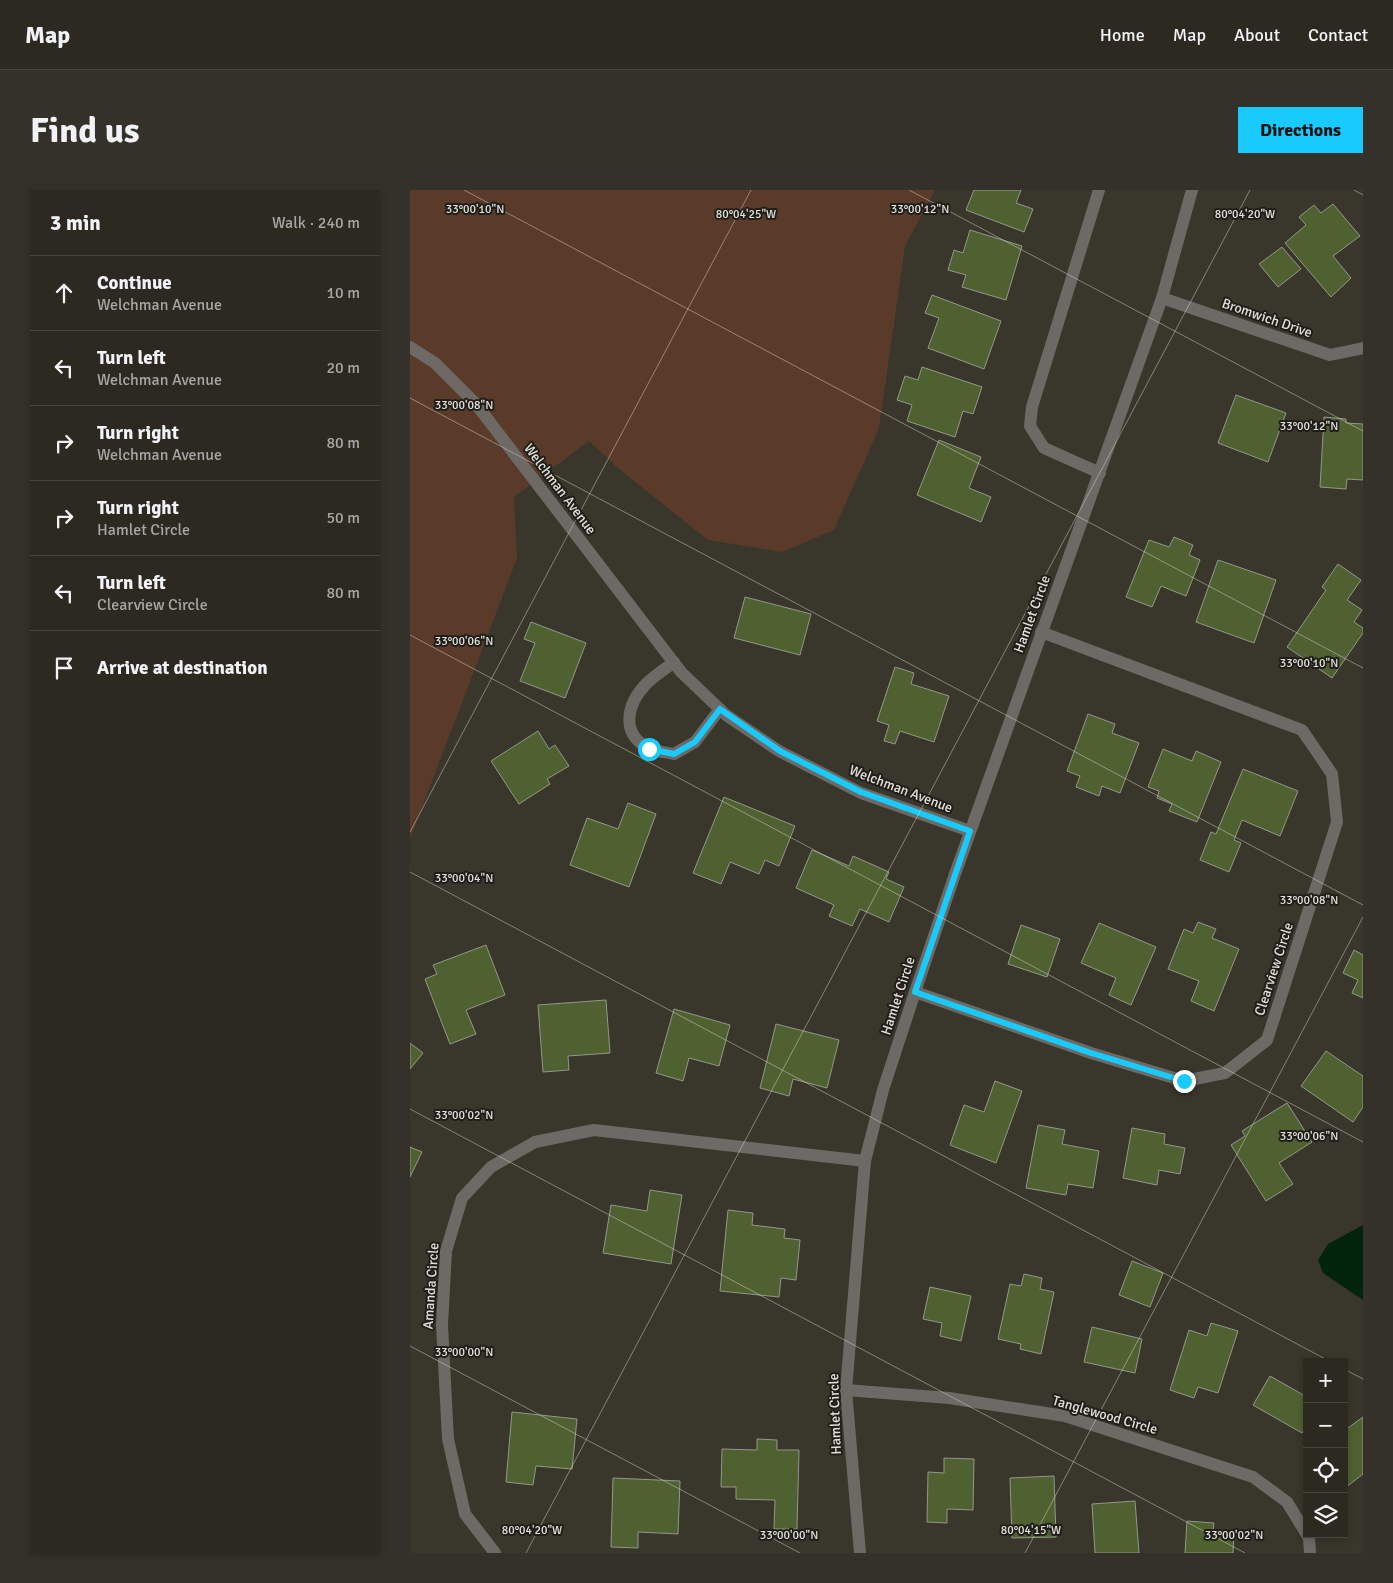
<!DOCTYPE html>
<html lang="en">
<head>
<meta charset="utf-8">
<style>
	body { margin:0; font-family:Signika,sans-serif; background:#333129; color:#f1f3f6 }
	.controls { position:absolute; right:15px; bottom:15px; display:grid; overflow:hidden; border-radius:0px; box-shadow:0 2px 8px #0003 }
	.controls button { width:45px; height:45px; display:grid; place-items:center; padding:0; border:0; border-bottom:1px solid #47453e; background:#2b2920; color:#f1f3f6; font:25px sans-serif }
	.stop { position:absolute; width:15px; height:15px; margin:-11px; border:4px solid #19cafc; border-radius:50%; background:#fff }
	.stop.end { background:#19cafc; border-color:#fff; box-shadow:0 1px 5px #0008 }
	.list { margin:0; padding:0; list-style:none }
	h2 { display:flex; justify-content:space-between; align-items:center; height:65px; margin:0; padding:0 20px; font-size:21px }
	h2 small { font-size:16px; font-weight:400; color:#a6a6a5 }
	.list li { display:grid; grid-template-columns:32px 1fr auto; gap:15px; align-items:center; box-sizing:border-box; height:75px; padding:0 20px; border-top:1px solid #47453e }
	.list b { display:block; font-size:19px; white-space:nowrap }
	.list p { margin:0; font-size:16px; white-space:nowrap; color:#a6a6a5 }
	.list em { font-size:16px; font-style:normal; color:#a6a6a5 }
	.icon { flex:none; width:28px; height:28px; fill:none; stroke:currentColor; stroke-width:2; stroke-linecap:round; stroke-linejoin:round }
	.map { position:relative; flex:none; width:953px; height:1363px; overflow:hidden; border-radius:0px }
	header { display:flex; align-items:center; gap:30px; box-sizing:border-box; height:70px; padding:0 25px; background:#2b2920; border-bottom:1px solid #47453e }
	header strong { font-size:24px }
	nav { display:flex; gap:28px; margin-inline-start:auto; font-size:18px }
	.intro { display:flex; align-items:center; justify-content:space-between; box-sizing:border-box; height:120px; padding:0 30px }
	h1 { margin:0; font-size:35px }
	.button { padding:12px 22px; border-radius:0px; background:#19cafc; color:#111; font-size:18px; font-weight:700 }
	main { display:flex; gap:30px; padding:0 30px }
	aside { flex:1; background:#2b2920; border-radius:0px; box-shadow:0 2px 8px #0003 }
	.map>svg:first-child { display:block }
	.green { fill:#5a3b2a }
	.water { fill:#02240c }
	.building { fill:#506131; stroke:#92988a }
	.lines { fill:none; stroke-linecap:round; stroke-linejoin:round }
	.street { stroke:#6d6964; stroke-width:12 }
	.route { stroke:#19cafc; stroke-width:6 }
	.ticks { fill:none; stroke:#e1e0d9; stroke-width:1; stroke-opacity:0.45 }
	.labels { text-anchor:middle; dominant-baseline:central; stroke-width:4; stroke-linejoin:round; paint-order:stroke }
	.street-label { font-size:14px; fill:#e1e0d9; stroke:#1f1e19 }
	.ticks-label { font-size:12px; text-anchor:middle; fill:#e1e0d9; stroke:#1f1e19; stroke-width:4; stroke-linejoin:round; paint-order:stroke }
</style>
</head>
<body>
<header>
<strong>Map</strong>
<nav><a>Home</a><a>Map</a><a>About</a><a>Contact</a></nav>
</header>
<div class="intro"><h1>Find us</h1><a class="button">Directions</a></div>
<main>
<aside>
<h2>3 min<small>Walk · 240 m</small></h2>
<ul class="list">
<li><svg class="icon" aria-label="ahead" viewBox="0 0 24 24"><path d="M12 20V5M6 11l6-6 6 6"/></svg><div><b>Continue</b><p>Welchman Avenue</p></div><em>10 m</em></li>
<li><svg class="icon" aria-label="left" viewBox="0 0 24 24"><path d="M17 20v-9H6M10 6l-5 5 5 5"/></svg><div><b>Turn left</b><p>Welchman Avenue</p></div><em>20 m</em></li>
<li><svg class="icon" aria-label="right" viewBox="0 0 24 24"><path d="M7 20v-9h11M14 6l5 5-5 5"/></svg><div><b>Turn right</b><p>Welchman Avenue</p></div><em>80 m</em></li>
<li><svg class="icon" aria-label="right" viewBox="0 0 24 24"><path d="M7 20v-9h11M14 6l5 5-5 5"/></svg><div><b>Turn right</b><p>Hamlet Circle</p></div><em>50 m</em></li>
<li><svg class="icon" aria-label="left" viewBox="0 0 24 24"><path d="M17 20v-9H6M10 6l-5 5 5 5"/></svg><div><b>Turn left</b><p>Clearview Circle</p></div><em>80 m</em></li>
<li><svg class="icon" aria-label="arrive" viewBox="0 0 24 24"><path d="M6 21V4h12l-3 4 3 4H6"/></svg><div><b>Arrive at destination</b></div></li>
</ul>
</aside>
<div class="map">
<svg width="953" height="1363" viewBox="0 0 953 1363">
	<rect width="100%" height="100%" fill="#39372b"/>
	<path class="green" d="M0 0H525L495 56 469 238 424 340 372 362 298 350 208 278 179 251 104 307 107 368 0 649Z"/>
	<path class="water" d="M953 1035V1110L913 1083 908 1070 918 1054Z"/>
	<g class="building">
		<path d="M564 0H611L606 13 623 19 614 42 556 20Z"/>
		<path d="M923 14 950 46 923 66 941 88 921 107 875 53 896 35 889 27 904 15 911 23Z"/>
		<path d="M560 40 612 56 596 110 552 97 556 85 538 80 544 60 553 63Z"/>
		<path d="M872 57 891 79 868 97 849 74Z"/>
		<path d="M522 105 591 131 574 179 518 158 529 128 515 123Z"/>
		<path d="M512 177 572 197 563 224 553 221 545 247 497 231 502 215 487 210 495 186 508 190Z"/>
		<path d="M826 205 876 223 858 272 808 253Z"/>
		<path d="M914 227 936 229V233L953 234V290L937 289 936 299 910 297Z"/>
		<path d="M529 250 571 267 559 298 581 307 571 332 507 305Z"/>
		<path d="M764 347 783 355 779 365 790 370 776 406 751 396 742 417 716 407 739 350 759 357Z"/>
		<path d="M808 370 866 390 844 453 786 432Z"/>
		<path d="M928 374 951 390 937 410 952 420 944 432 953 438V443L922 488 877 457 916 400 912 397Z"/>
		<path d="M335 407 401 424 390 465 324 448Z"/>
		<path d="M121 432 176 453 155 508 110 491 125 453 114 449Z"/>
		<path d="M485 477 504 483 501 494 539 506 524 552 490 541 485 554 474 551 479 535 467 531Z"/>
		<path d="M678 524 705 534 702 543 729 553 710 603 692 596 689 606 666 597 670 586 657 581Z"/>
		<path d="M128 541 139 559 145 555 159 576 137 589 140 594 109 614 81 571Z"/>
		<path d="M753 559 782 571 786 561 811 572 787 632 759 621 762 614 747 608 749 601 738 597Z"/>
		<path d="M833 579 888 601 870 646 832 630 824 650 831 653 819 682 790 670 801 642 806 644Z"/>
		<path d="M314 607 385 636 369 676 355 670 349 684 320 672 311 694 283 683Z"/>
		<path d="M218 613 246 624 219 697 160 675 177 628 208 639Z"/>
		<path d="M402 660 439 676 443 666 479 682 476 689 494 697 479 732 450 719 442 736 419 726 424 715 386 698Z"/>
		<path d="M788 732 806 739 802 748 829 759 804 821 781 811 789 791 758 779 774 739 783 743Z"/>
		<path d="M689 733 746 757 721 815 699 805 706 788 671 773Z"/>
		<path d="M611 735 650 749 637 787 598 774Z"/>
		<path d="M76 755 95 805 56 820 66 844 40 854 15 789 27 784 23 775Z"/>
		<path d="M944 760 953 765V808L942 803 948 790 933 783Z"/>
		<path d="M196 810 200 863 158 866 159 880 133 882 128 815Z"/>
		<path d="M264 819 320 835 309 876 279 868 273 891 246 883Z"/>
		<path d="M366 834 429 850 417 898 383 889 379 906 350 898Z"/>
		<path d="M0 853 13 863 0 879Z"/>
		<path d="M916 861 953 886V917L943 932 891 896Z"/>
		<path d="M585 891 612 901 586 973 540 955 554 915 574 922Z"/>
		<path d="M877 913 902 952 869 973 883 994 856 1011 821 955 835 946 832 941Z"/>
		<path d="M628 935 655 940 652 954 689 961 683 998 658 994 656 1005 616 998Z"/>
		<path d="M722 938 755 944 754 954 775 958 770 984 749 980 747 995 713 988Z"/>
		<path d="M0 957 12 962 0 987Z"/>
		<path d="M240 1000 272 1005 261 1074 193 1063 201 1015 237 1021Z"/>
		<path d="M318 1020 343 1023 342 1035 375 1039 374 1048 390 1050 386 1090 371 1088 369 1107 310 1101Z"/>
		<path d="M722 1071 753 1083 740 1117 709 1105Z"/>
		<path d="M614 1084 632 1088 630 1099 644 1102 631 1164 610 1159 611 1154 588 1149 600 1094 611 1096Z"/>
		<path d="M520 1097 561 1106 551 1151 530 1146 532 1133 513 1129Z"/>
		<path d="M801 1133 828 1141 808 1203 788 1197 784 1208 760 1200 779 1140 797 1146Z"/>
		<path d="M682 1137 732 1149 725 1183 674 1172Z"/>
		<path d="M860 1186 897 1207V1234L892 1243 843 1215Z"/>
		<path d="M102 1222 167 1229 162 1279 126 1276 123 1295 96 1292Z"/>
		<path d="M953 1227V1284L935 1298 934 1241Z"/>
		<path d="M347 1249 367 1250V1260H389L387 1339H364L365 1310 326 1309V1297H311L312 1259 347 1260Z"/>
		<path d="M534 1268 564 1269 563 1320 537 1319V1333L517 1332 518 1282 534 1283Z"/>
		<path d="M644 1286 646 1347 602 1348 600 1288Z"/>
		<path d="M203 1288 270 1291 268 1344 228 1342V1358L201 1357Z"/>
		<path d="M725 1311 729 1363H685L682 1314Z"/>
		<path d="M777 1331 804 1333 803 1341 824 1343 823 1363H775Z"/>
	</g>
	<g class="lines">
		<g class="street">
			<path d="M689 0 622 217 620 236 634 258 690 283"/>
			<path d="M752 108 920 165 953 158"/>
			<path d="M0 157 25 173 66 214 271 482 316 525 369 561 451 603 560 641"/>
			<path d="M264 472C255 479 244 486 236 494 217 514 210 543 238 558 245 562 256 562 264 564L285 552 310 519"/>
			<path d="M505 802 681 863 774 891 815 883 857 850 927 632 922 584 892 540 631 442"/>
			<path d="M436 1200 539 1208 655 1226 843 1287 877 1312 899 1348 900 1363"/>
			<path d="M85 1363 55 1324 38 1249 32 1135 36 1061 52 1008 81 977 125 952 184 940 455 971"/>
			<path d="M450 1363 436 1200 455 971 473 900 505 802 545 684 752 108 782 0"/>
		</g>
	</g>
	<g class="lines">
		<path class="route" d="M239 559 264 564 285 552 310 519 370 561 451 602 560 641 505 802 681 863 774 891"/>
	</g>
	<path class="ticks" d="M54 0 953 478M499 0 953 241M944 0 953 5M0 208 953 715M0 445 953 952M0 642 341 0M0 682 921 1172M0 919 835 1363M0 1156 390 1363M934 1179 953 1189M116 1363 840 0M615 1363 953 727"/>
	<g class="labels">
		<g class="street-label">
			<text transform="translate(857 128) rotate(19)">Bromwich Drive</text>
			<text transform="translate(150 299) rotate(53)">Welchman Avenue</text>
			<text transform="translate(622 424) rotate(-70)">Hamlet Circle</text>
			<text transform="translate(491 599) rotate(21)">Welchman Avenue</text>
			<text transform="translate(864 779) rotate(-72)">Clearview Circle</text>
			<text transform="translate(488 806) rotate(-72)">Hamlet Circle</text>
			<text transform="translate(21 1096) rotate(-86)">Amanda Circle</text>
			<text transform="translate(425 1224) rotate(-92)">Hamlet Circle</text>
			<text transform="translate(695 1225) rotate(16)">Tanglewood Circle</text>
		</g>
	</g>
	<g class="ticks-label">
		<text x="65" y="23">33°00'10"N</text>
		<text x="510" y="23">33°00'12"N</text>
		<text x="336" y="28">80°04'25"W</text>
		<text x="835" y="28">80°04'20"W</text>
		<text x="54" y="219">33°00'08"N</text>
		<text x="899" y="240">33°00'12"N</text>
		<text x="54" y="455">33°00'06"N</text>
		<text x="899" y="477">33°00'10"N</text>
		<text x="54" y="692">33°00'04"N</text>
		<text x="899" y="714">33°00'08"N</text>
		<text x="54" y="929">33°00'02"N</text>
		<text x="899" y="950">33°00'06"N</text>
		<text x="54" y="1166">33°00'00"N</text>
		<text x="122" y="1344">80°04'20"W</text>
		<text x="621" y="1344">80°04'15"W</text>
		<text x="379" y="1349">33°00'00"N</text>
		<text x="824" y="1349">33°00'02"N</text>
	</g>
</svg>
<div class="controls">
<button>+</button>
<button>−</button>
<button><svg class="icon" aria-label="locate" viewBox="0 0 24 24"><circle cx="12" cy="12" r="6"/><path d="M12 2v4M12 18v4M2 12h4M18 12h4"/></svg></button>
<button><svg class="icon" aria-label="layers" viewBox="0 0 24 24"><path d="M12 4l9 5-9 5-9-5zM3 14l9 5 9-5"/></svg></button>
</div>
<div class="stop" style="left:239px;top:559px"></div>
<div class="stop end" style="left:774px;top:891px"></div>
</div>
</main>
</body>
</html>
